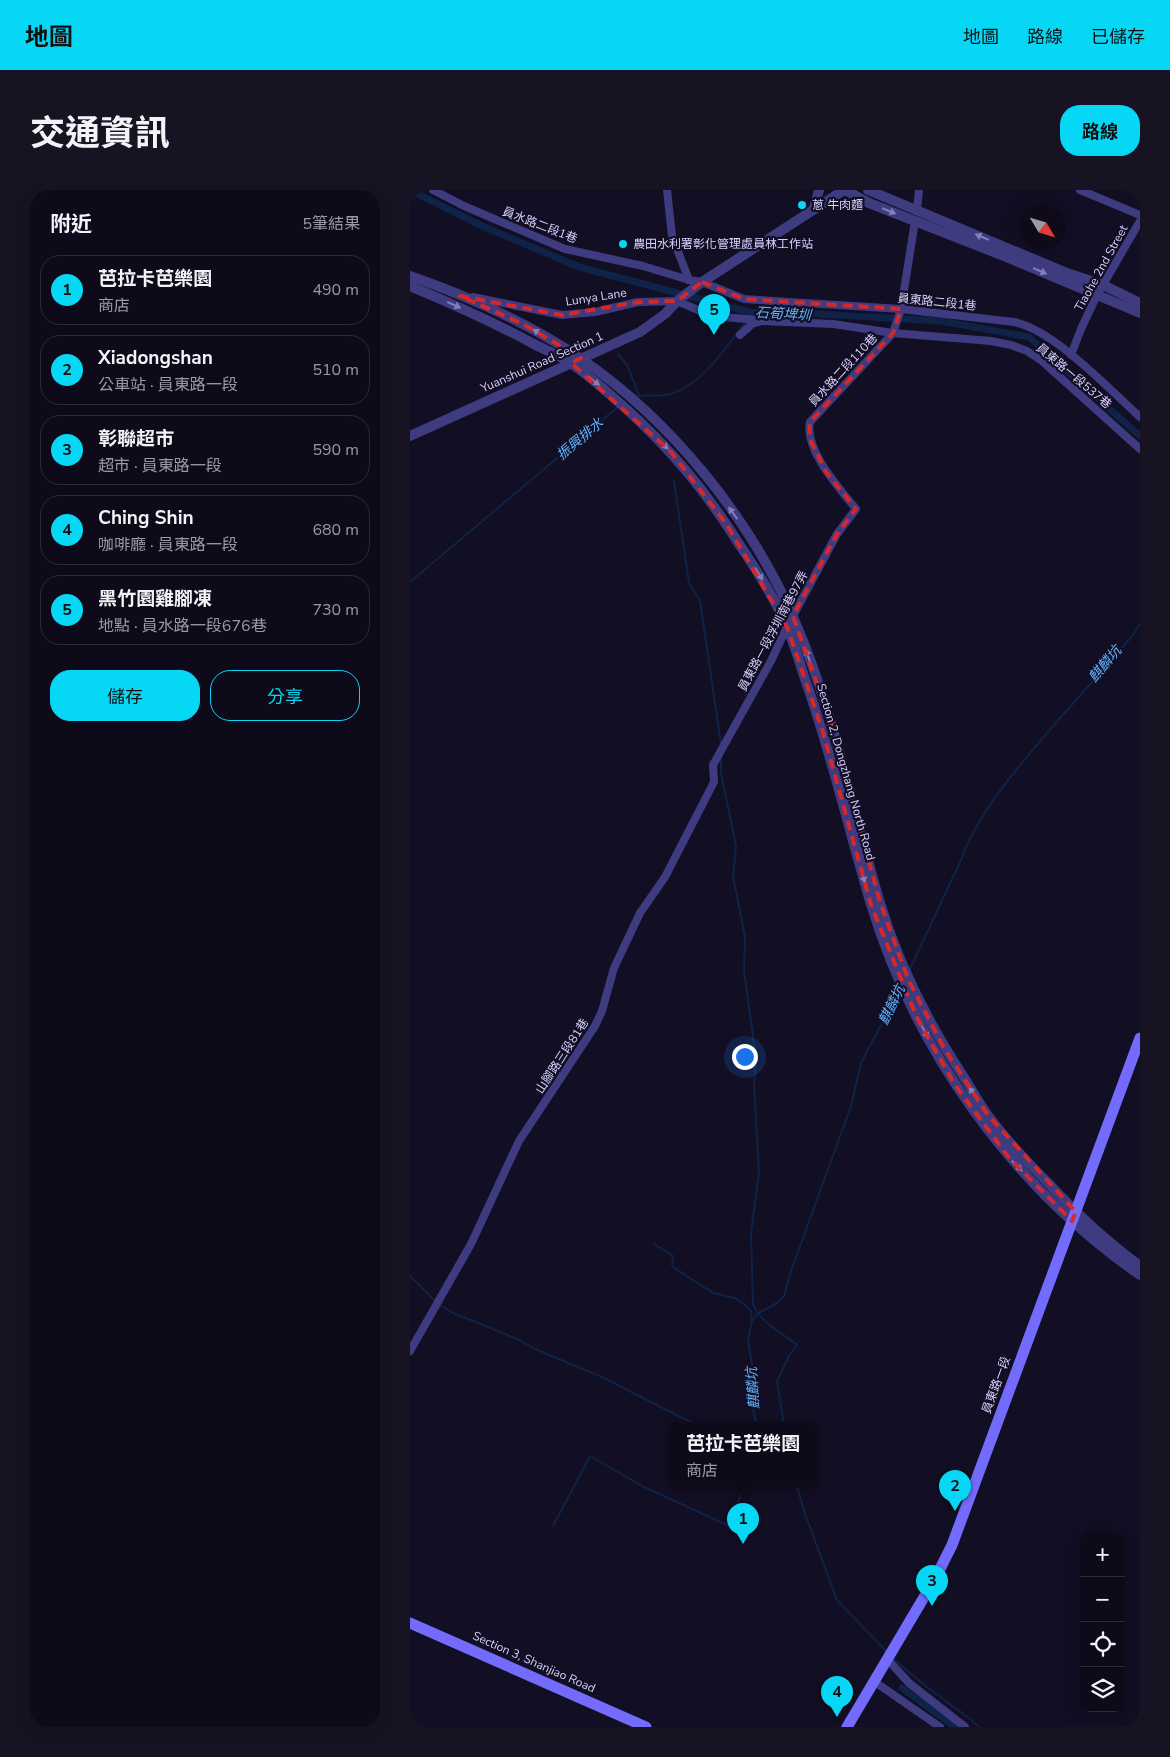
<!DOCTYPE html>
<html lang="zh-TW">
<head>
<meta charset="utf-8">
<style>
	body { margin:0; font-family:"Nunito Sans","Noto Sans TC",sans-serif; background:#171323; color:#f1f3f6 }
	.controls { position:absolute; right:15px; bottom:15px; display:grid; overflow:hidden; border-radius:10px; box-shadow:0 5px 20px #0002 }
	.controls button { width:45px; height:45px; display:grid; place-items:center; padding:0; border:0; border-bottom:1px solid #2e2b39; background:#0e0a1a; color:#f1f3f6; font:25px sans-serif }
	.compass { position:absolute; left:610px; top:15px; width:45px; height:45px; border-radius:50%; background:#0e0a1a; box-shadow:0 5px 20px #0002; rotate:128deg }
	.you { position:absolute; left:334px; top:866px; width:18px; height:18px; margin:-12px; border:4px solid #fff; border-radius:50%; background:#1a73e8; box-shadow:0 0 0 8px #1a73e833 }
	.badge { display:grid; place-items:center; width:32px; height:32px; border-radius:50%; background:#06d7f5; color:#111; font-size:16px; font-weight:700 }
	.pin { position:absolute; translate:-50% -41px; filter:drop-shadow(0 1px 2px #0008) }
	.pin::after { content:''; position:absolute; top:26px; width:18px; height:15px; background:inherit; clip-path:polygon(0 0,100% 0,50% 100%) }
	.popup { position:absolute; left:259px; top:1232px; width:148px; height:65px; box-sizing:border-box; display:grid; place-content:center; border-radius:10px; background:#0e0a1a; filter:drop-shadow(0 1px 4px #0005); font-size:16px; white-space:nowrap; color:#9b9aa2 }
	.popup b { font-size:19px; color:#f1f3f6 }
	.popup::after { content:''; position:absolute; left:50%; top:100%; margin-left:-10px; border:10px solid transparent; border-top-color:#0e0a1a }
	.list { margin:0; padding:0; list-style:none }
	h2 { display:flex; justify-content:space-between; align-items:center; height:65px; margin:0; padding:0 20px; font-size:21px }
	h2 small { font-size:16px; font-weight:400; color:#9b9aa2 }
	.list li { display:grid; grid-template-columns:32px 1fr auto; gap:15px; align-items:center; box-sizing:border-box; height:70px; margin:0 10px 10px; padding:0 10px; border:1px solid #2e2b39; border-radius:20px }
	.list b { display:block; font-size:19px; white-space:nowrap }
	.list p { margin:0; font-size:16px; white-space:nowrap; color:#9b9aa2 }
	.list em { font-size:16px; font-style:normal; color:#9b9aa2 }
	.actions { display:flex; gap:10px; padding:15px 20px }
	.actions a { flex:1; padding:11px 0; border:1px solid #06d7f5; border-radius:20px; text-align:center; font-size:18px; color:#06d7f5 }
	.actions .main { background:#06d7f5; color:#111 }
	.icon { flex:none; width:28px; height:28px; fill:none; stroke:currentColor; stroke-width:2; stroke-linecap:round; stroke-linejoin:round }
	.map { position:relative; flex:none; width:730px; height:1537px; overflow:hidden; border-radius:20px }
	header { display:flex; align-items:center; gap:30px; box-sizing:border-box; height:70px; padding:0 25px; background:#06d7f5; color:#111 }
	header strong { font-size:24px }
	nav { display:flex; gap:28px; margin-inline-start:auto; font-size:18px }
	.intro { display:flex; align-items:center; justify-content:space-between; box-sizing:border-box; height:120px; padding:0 30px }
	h1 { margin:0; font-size:35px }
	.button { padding:12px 22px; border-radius:20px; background:#06d7f5; color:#111; font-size:18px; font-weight:700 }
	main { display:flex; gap:30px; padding:0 30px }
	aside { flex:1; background:#0e0a1a; border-radius:20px; box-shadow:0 5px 20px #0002 }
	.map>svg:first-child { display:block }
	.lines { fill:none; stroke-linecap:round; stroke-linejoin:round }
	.stream { stroke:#0e2347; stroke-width:2 }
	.canal { stroke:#0e2347; stroke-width:7 }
	.minor { stroke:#3f3b80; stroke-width:8 }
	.tertiary { stroke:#3f3b80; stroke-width:10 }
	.secondary { stroke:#726bfb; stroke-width:11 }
	.oneway { fill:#837eb9 }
	.marked { fill:none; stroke:#d62828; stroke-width:4; stroke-dasharray:10 6; stroke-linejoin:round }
	.poi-dot { fill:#06d7f5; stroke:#120e23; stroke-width:2 }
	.labels { text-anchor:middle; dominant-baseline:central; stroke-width:4.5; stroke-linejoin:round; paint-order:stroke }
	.poi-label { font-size:12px; fill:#d7d1fe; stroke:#120e23; text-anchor:start }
	.street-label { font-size:12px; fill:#d7d1fe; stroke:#120e23 }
	.water-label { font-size:14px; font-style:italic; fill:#62b1fb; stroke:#120e23 }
</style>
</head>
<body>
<header>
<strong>地圖</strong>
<nav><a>地圖</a><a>路線</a><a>已儲存</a></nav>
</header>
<div class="intro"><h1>交通資訊</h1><a class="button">路線</a></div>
<main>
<aside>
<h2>附近<small>5筆結果</small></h2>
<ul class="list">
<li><span class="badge">1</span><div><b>芭拉卡芭樂園</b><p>商店</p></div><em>490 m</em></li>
<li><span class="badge">2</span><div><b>Xiadongshan</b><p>公車站 · 員東路一段</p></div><em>510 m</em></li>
<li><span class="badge">3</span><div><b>彰聯超市</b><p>超市 · 員東路一段</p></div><em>590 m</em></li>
<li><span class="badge">4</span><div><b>Ching Shin</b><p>咖啡廳 · 員東路一段</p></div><em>680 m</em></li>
<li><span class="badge">5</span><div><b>黑竹園雞腳凍</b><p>地點 · 員水路一段676巷</p></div><em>730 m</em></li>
</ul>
<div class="actions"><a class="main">儲存</a><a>分享</a></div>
</aside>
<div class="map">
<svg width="730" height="1537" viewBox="0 0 730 1537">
	<rect width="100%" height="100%" fill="#120e23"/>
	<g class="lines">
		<g class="stream">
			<path d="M339 127 343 123"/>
			<path d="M208 164 217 175 229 205"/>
			<path d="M224 206C234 205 245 206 255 205 289 200 317 156 336 131"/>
			<path d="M264 291 279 393 290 411 311 554"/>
			<path d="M0 392 209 216"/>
			<path d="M311 566V583L326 656 323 686 335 747 334 781 346 868 344 894 349 982 341 1043 343 1114C351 1134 372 1142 387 1155L380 1164 367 1191 374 1235"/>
			<path d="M499 781 551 670C567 623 612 572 644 535 671 505 697 475 723 445L730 434"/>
			<path d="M244 1054 263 1066 262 1075 263 1077 303 1103 325 1108 335 1115 341 1121 342 1131"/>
			<path d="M0 1086 26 1112"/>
			<path d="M30 1115 43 1123 88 1141 109 1150 125 1159 192 1187 286 1235"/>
			<path d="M347 1235 341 1211 345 1193 338 1150 342 1131 347 1124 367 1113 374 1106 381 1081 441 916 451 873 489 801"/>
			<path d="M386 1293 395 1324 427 1410 477 1462"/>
			<path d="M143 1336 180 1266 234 1297 319 1336 335 1293"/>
			<path d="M482 1467C509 1494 541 1513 570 1537"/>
		</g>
		<g class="canal">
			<path d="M0 0 70 35 169 77 343 123 353 121 531 131 619 147 730 246"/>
			<path d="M492 1498 545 1537"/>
		</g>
		<g class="minor">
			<path d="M23 0 54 16 155 59 233 76 279 90 292 92 334 109 491 119 604 132C645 141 698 198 730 227"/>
			<path d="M257 0 262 46 279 90"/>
			<path d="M670 0 730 25"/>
			<path d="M507 20 509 0"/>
			<path d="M63 107 152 125 185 122 228 112 267 111 302 126 348 130"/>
			<path d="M330 145 342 134 352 131 423 134 483 143 581 151 601 155 617 161 632 171 730 259"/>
			<path d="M661 165 671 139 687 105 730 31"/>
			<path d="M0 1161 61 1054 109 951 185 836 192 821 204 778 230 723 255 687 304 592 303 575 361 471 377 437 427 344 446 319C430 299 394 260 400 232L483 143 491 119 505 31"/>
			<path d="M478 1470 499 1493 555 1537"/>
			<path d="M465 1492 530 1537"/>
		</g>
		<g class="tertiary">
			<path d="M435 0 459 13 589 64 730 123"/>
			<path d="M458 0 657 83 693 95 730 113"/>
			<path d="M404 18 409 0"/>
			<path d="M0 86C60 107 121 134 173 170 262 232 339 327 383 427 423 517 441 615 469 710 488 774 518 833 555 889 563 902 570 915 579 927 597 951 618 973 639 994 667 1024 697 1052 730 1076"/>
			<path d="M0 96C41 113 83 132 122 153 135 160 150 166 162 174 180 186 196 201 212 215 261 259 296 301 331 357 348 382 364 407 376 435 384 452 389 471 395 489 421 562 438 637 460 711 505 861 602 996 730 1085"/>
			<path d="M0 246 230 142 255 124 267 111 292 92 434 0"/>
		</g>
		<g class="secondary">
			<path d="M0 1433 236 1537"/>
			<path d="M437 1537 526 1387 542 1355 730 848"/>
		</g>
	</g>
	<defs><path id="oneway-solid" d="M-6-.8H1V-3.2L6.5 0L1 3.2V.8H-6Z" transform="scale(1.25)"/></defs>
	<g class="oneway">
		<use href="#oneway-solid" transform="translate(479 21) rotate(22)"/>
		<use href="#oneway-solid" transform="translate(572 47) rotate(-157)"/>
		<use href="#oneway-solid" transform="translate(630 81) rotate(23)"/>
		<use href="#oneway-solid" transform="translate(44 115) rotate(24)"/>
		<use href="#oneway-solid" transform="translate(129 143) rotate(-149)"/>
		<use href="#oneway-solid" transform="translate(184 191) rotate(38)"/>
		<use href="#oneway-solid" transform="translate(253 254) rotate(44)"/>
		<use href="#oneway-solid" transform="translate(323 323) rotate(-126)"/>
		<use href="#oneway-solid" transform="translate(349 384) rotate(59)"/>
		<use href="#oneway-solid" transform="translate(398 466) rotate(-109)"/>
		<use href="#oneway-solid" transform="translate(453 686) rotate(74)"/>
		<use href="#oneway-solid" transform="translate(515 842) rotate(62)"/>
		<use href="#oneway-solid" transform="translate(563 903) rotate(-123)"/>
		<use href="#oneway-solid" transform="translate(607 976) rotate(45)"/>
	</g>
	<path class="marked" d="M292 92 334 109 491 119 483 143 400 232 399 247 416 282 446 319 427 344 383 426 422 536 470 712 498 789 534 858 578 925 666 1022 662 1031 600 969 545 895 507 828 461 715 412 539 377 437 317 335 261 262 161 173 171 168 113 134 50 106 152 125 228 112 267 111Z"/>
	<g class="poi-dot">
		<circle cx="392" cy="15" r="5"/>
		<circle cx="213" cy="54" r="5"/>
	</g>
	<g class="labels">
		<g class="poi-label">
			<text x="402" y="15">蔥 牛肉麵</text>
			<text x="223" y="54">農田水利署彰化管理處員林工作站</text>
		</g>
		<g class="street-label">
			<text transform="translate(130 35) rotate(21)">員水路二段1巷</text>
			<text transform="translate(691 78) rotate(-61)">Tiaohe 2nd Street</text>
			<text transform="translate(186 107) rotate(-9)">Lunya Lane</text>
			<text transform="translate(527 112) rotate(6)">員東路二段1巷</text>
			<text transform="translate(132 172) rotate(-24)">Yuanshui Road Section 1</text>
			<text transform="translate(433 180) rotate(-47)">員水路二段110巷</text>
			<text transform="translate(664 186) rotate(40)">員東路一段537巷</text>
			<text transform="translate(363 441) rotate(-62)">員東路一段浮圳南巷97弄</text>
			<text transform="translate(436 582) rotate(74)">Section 2, Dongzhang North Road</text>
			<text transform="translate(152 866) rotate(-57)">山腳路三段81巷</text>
			<text transform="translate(586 1195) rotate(-70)">員東路一段</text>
			<text transform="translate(124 1472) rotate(24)">Section 3, Shanjiao Road</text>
		</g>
		<g class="water-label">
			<text transform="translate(373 124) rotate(3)">石筍埤圳</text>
			<text transform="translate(170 249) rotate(-40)">振興排水</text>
			<text transform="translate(695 474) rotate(-50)">麒麟坑</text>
			<text transform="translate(482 815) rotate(-64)">麒麟坑</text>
			<text transform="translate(343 1198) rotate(-94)">麒麟坑</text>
		</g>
	</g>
</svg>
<div class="controls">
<button>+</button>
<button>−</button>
<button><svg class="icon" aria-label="locate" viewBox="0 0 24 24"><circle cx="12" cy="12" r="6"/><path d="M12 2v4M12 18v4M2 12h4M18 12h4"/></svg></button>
<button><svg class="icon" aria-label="layers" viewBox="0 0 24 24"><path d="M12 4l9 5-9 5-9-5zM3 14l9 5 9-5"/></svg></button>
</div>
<svg class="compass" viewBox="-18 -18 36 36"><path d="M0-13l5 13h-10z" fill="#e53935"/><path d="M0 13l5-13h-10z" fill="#9b9aa2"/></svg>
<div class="you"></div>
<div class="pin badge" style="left:333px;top:1354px">1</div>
<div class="popup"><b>芭拉卡芭樂園</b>商店</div>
<div class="pin badge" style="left:545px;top:1321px">2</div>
<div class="pin badge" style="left:522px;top:1416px">3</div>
<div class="pin badge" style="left:427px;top:1527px">4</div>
<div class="pin badge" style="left:304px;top:145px">5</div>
</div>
</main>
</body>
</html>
